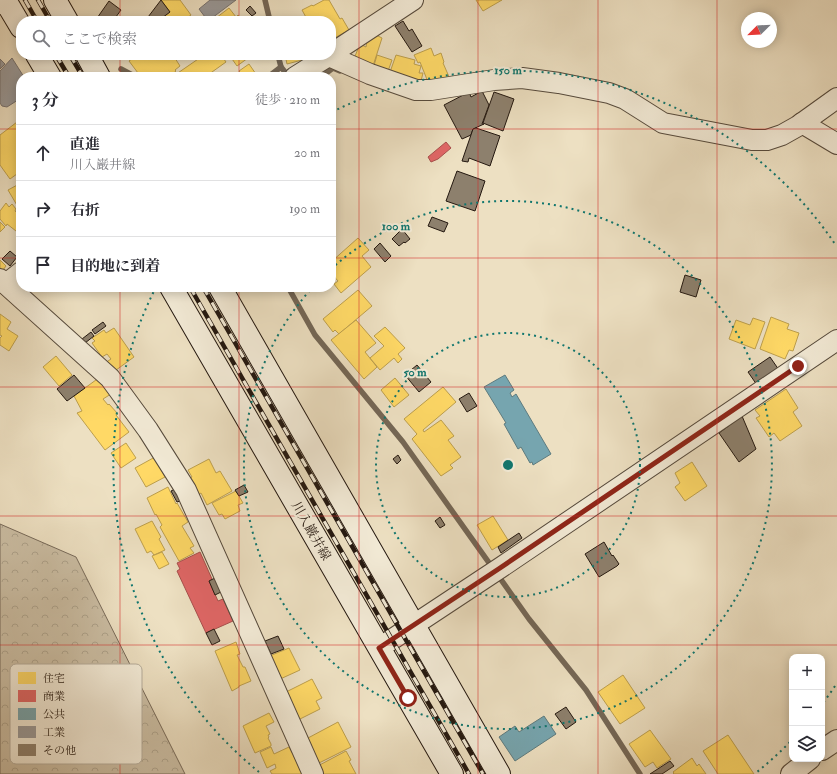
<!DOCTYPE html>
<html lang="ja">
<head>
<meta charset="utf-8">
<style>
	body { margin:0; font-family:"IM FELL Double Pica","Noto Serif JP",serif; background:#f2f2f3; color:#2b2b33 }
	.controls { position:absolute; right:12px; bottom:12px; display:grid; overflow:hidden; border-radius:8px; box-shadow:0 2px 10px #0003 }
	.controls button { width:36px; height:36px; display:grid; place-items:center; padding:0; border:0; border-bottom:1px solid #e1e1e2; background:#fff; color:#2b2b33; font:20px sans-serif }
	.compass { position:absolute; left:741px; top:12px; width:36px; height:36px; border-radius:50%; background:#fff; box-shadow:0 2px 10px #0003; rotate:246deg }
	.stop { position:absolute; width:12px; height:12px; margin:-9px; border:3px solid #8f2418; border-radius:50%; background:#fff }
	.stop.end { background:#8f2418; border-color:#fff; box-shadow:0 1px 4px #0008 }
	.list { margin:0; padding:0; list-style:none }
	h2 { display:flex; justify-content:space-between; align-items:center; height:52px; margin:0; padding:0 16px; font-size:17px }
	h2 small { font-size:13px; font-weight:400; color:#7c7c81 }
	.list li { display:grid; grid-template-columns:26px 1fr auto; gap:12px; align-items:center; box-sizing:border-box; height:56px; padding:0 16px; border-top:1px solid #e1e1e2 }
	.list b { display:block; font-size:15px; white-space:nowrap }
	.list p { margin:0; font-size:13px; white-space:nowrap; color:#7c7c81 }
	.list em { font-size:13px; font-style:normal; color:#7c7c81 }
	.icon { flex:none; width:22px; height:22px; fill:none; stroke:currentColor; stroke-width:2; stroke-linecap:round; stroke-linejoin:round }
	.map { position:relative; flex:none; width:837px; height:774px; overflow:hidden }
	.search { position:absolute; background:#fff; box-shadow:0 2px 10px #0003; left:16px; top:16px; width:320px; height:44px; display:flex; align-items:center; gap:10px; box-sizing:border-box; padding:0 14px; border-radius:16px; color:#7c7c81; font-size:15px }
	.panel { position:absolute; background:#fff; box-shadow:0 2px 10px #0003; left:16px; top:72px; width:320px; height:220px; border-radius:16px }
	.map>svg:first-child { display:block }
	.forest { fill:url(#forest-crowns); stroke:#786b5a }
	.homes { fill:#ffd966; stroke:#bd9f4c }
	.shops { fill:#e06666; stroke:#a84f4c }
	.public { fill:#76a5af; stroke:#5d7b7f }
	.industry { fill:#999; stroke:#767270 }
	.lines { fill:none; stroke-linecap:round; stroke-linejoin:round }
	.stream { stroke:#746756; stroke-width:5.5 }
	.building { fill:#8d806d; stroke:#241810 }
	.minor-casing { stroke:#564a3c; stroke-width:22 }
	.secondary-casing { stroke:#241810; stroke-width:24 }
	.minor { stroke:#f3ebd7; stroke-width:20 }
	.secondary { stroke:#f3ebd7; stroke-width:22 }
	.rail-casing { stroke:#241810; stroke-width:4.5 }
	.rail { stroke:#f3ebd7; stroke-width:3; stroke-dasharray:9; stroke-linecap:butt }
	.route { stroke:#8f2418; stroke-width:5 }
	.grid { fill:none; stroke:#d62828; stroke-width:1; stroke-opacity:0.55 }
	.ring { fill:none; stroke:#0f766e; stroke-width:2; stroke-dasharray:2 4 }
	.labels { text-anchor:middle; dominant-baseline:central; stroke-width:4; stroke-linejoin:round; paint-order:stroke }
	.street-label { font-size:13px; fill:#241810; stroke:#f3ebd7 }
	.key { fill:#f3ebd7; stroke:#b5ac9b; stroke-width:1 }
	.key-label { font-size:11px; fill:#241810 }
	.centre { fill:#0f766e; stroke:#f3ebd7; stroke-width:2 }
	.ring-label { font-size:12px; text-anchor:middle; font-weight:bold; fill:#0f766e; stroke:#f3ebd7; stroke-width:4; stroke-linejoin:round; paint-order:stroke }
</style>
</head>
<body>
<div class="map">
<svg width="837" height="774" viewBox="0 0 837 774">
	<defs>
		<pattern id="forest-crowns" width="20" height="18" patternUnits="userSpaceOnUse"><rect width="20" height="18" fill="#cbbea4"/><path d="M2 6a3 3 0 1 1 6 0M12 15a3 3 0 1 1 6 0" fill="none" stroke="#aea38c"/></pattern>
	</defs>
	<rect width="100%" height="100%" fill="#ede0c2"/>
	<filter id="stains"><feTurbulence type="fractalNoise" baseFrequency=".005" numOctaves="4"/><feColorMatrix values="0 0 0 0 .2 0 0 0 0 .09 0 0 0 0 .02 0 0 0 .5 -.17"/></filter>
	<radialGradient id="worn" r=".72"><stop offset=".6" stop-color="#630" stop-opacity="0"/><stop offset="1" stop-color="#630" stop-opacity=".3"/></radialGradient>
	<path class="forest" d="M0 524 76 557 185 774H0Z"/>
	<g class="homes">
		<path d="M161 0H180L191 15 183 21H158L170 12Z"/>
		<path d="M324 0H329L340 19 342 18 349 30 331 40V21H308L302 10 312 5 313 6Z"/>
		<path d="M476 0H502L483 11Z"/>
		<path d="M229 8 236 17 238 15 242 21H214L217 19 216 18Z"/>
		<path d="M374 34 382 38 373 66 353 61 360 44 366 47 367 41Z"/>
		<path d="M431 48 434 56 441 53 444 62 443 63 450 79 430 87 420 62 418 63 414 55Z"/>
		<path d="M137 55H173L180 66 175 70 176 71 169 77H141L129 61Z"/>
		<path d="M204 55H221L226 62 205 77H172Z"/>
		<path d="M227 55H246L248 58 237 66 230 56 229 58Z"/>
		<path d="M285 55H305L306 57 302 60 287 64Z"/>
		<path d="M377 55 392 60 387 74 373 69Z"/>
		<path d="M396 55 415 60 414 64 421 66 419 73H423L420 85 389 75Z"/>
		<path d="M249 64 258 77H243L239 71Z"/>
		<path d="M21 119V142L18 144 20 148 21 147V171L10 179 0 165V135Z"/>
		<path d="M21 183V212L8 190Z"/>
		<path d="M6 203 9 207 12 204 16 209 15 211 21 217V226L16 231 7 224 6 226 0 219V211Z"/>
		<path d="M0 222 5 227 0 232Z"/>
		<path d="M358 238 369 250 362 256 371 267 341 293 334 284 338 281 331 273 336 268 331 262Z"/>
		<path d="M0 260 6 266 3 270 0 268Z"/>
		<path d="M358 290 372 306 339 334 335 330 333 332 323 319Z"/>
		<path d="M0 314 11 322 7 329 18 336 9 351 0 345V338L2 336 0 335Z"/>
		<path d="M771 317 789 324 787 329 799 333 793 351 789 350 785 359 760 349Z"/>
		<path d="M753 318 765 322 755 349 729 339 736 320 750 325Z"/>
		<path d="M356 320 376 343 365 352 377 367 364 379 331 340Z"/>
		<path d="M385 327 405 348 398 354 402 359 398 363 394 358 380 370 370 358 384 346 374 336Z"/>
		<path d="M114 328 134 357 112 373 105 363 111 359 107 354 102 357 92 343 95 341 92 338 104 330 106 333Z"/>
		<path d="M56 356 72 375 59 386 43 367Z"/>
		<path d="M100 377 111 394 103 399 108 405 109 404 118 414 116 415 129 432 105 450 77 413 82 411 74 396Z"/>
		<path d="M395 378 409 395 394 407 381 390Z"/>
		<path d="M443 387 456 402 423 430 424 432 441 420 454 436 448 440 461 457 450 465 453 468 441 476 412 439 417 434 404 419Z"/>
		<path d="M786 389 798 408 793 412 802 426 780 441 774 433 769 437 756 418 760 416 755 410Z"/>
		<path d="M126 443 136 458 121 468 111 453Z"/>
		<path d="M155 457 165 477 146 487 135 468Z"/>
		<path d="M209 459 216 473 220 471 232 491 207 505 201 493 194 497 186 481 192 477 188 470Z"/>
		<path d="M692 462 707 486 685 501 675 487 680 483 675 473Z"/>
		<path d="M168 487 176 504 177 503 188 522 182 526 194 546 190 548 194 553 179 561 160 527 162 525 156 514 155 515 147 498Z"/>
		<path d="M236 491 243 503 238 505 240 511 225 519 222 514 219 515 212 503Z"/>
		<path d="M493 516 508 540 492 550 477 525Z"/>
		<path d="M152 521 161 537 159 539 165 550 154 555 151 551 147 553 135 529Z"/>
		<path d="M162 552 169 564 159 569 152 556Z"/>
		<path d="M236 642 240 654 237 655 243 667H245L251 681 239 686V687L232 691 215 651Z"/>
		<path d="M289 648 300 670 278 680 267 657Z"/>
		<path d="M623 675 645 708 620 724 598 692Z"/>
		<path d="M312 679 322 698 316 701 320 709 298 720 284 693Z"/>
		<path d="M269 713 274 722 266 726 270 734 268 735 269 737 268 738 271 744V746L255 753 243 726Z"/>
		<path d="M338 722 351 747 317 764 308 738Z"/>
		<path d="M650 730 671 759 657 768 653 762 645 767 629 744Z"/>
		<path d="M728 735 754 774H718L703 751Z"/>
		<path d="M271 747 274 754 289 747 292 753 294 752 305 774H272L270 771 276 768 275 764 267 768 260 752Z"/>
		<path d="M346 751 351 760 349 761 356 774H318L314 768Z"/>
		<path d="M692 758 697 766 699 764 706 774H673L674 773 673 772Z"/>
	</g>
	<g class="shops">
		<path d="M446 142 451 148 438 159 431 162 428 157Z"/>
		<path d="M200 552 212 579 209 581 218 601 223 599 233 621 206 633 177 571 180 569 177 563Z"/>
	</g>
	<g class="public">
		<path d="M326 67 329 71 320 77 317 73Z"/>
		<path d="M505 375 514 390 510 393 512 397 516 394 551 454 533 465 532 462 530 463 521 447 518 449 504 424 506 423 484 387Z"/>
		<path d="M544 716 556 734 515 761 499 737 515 726 519 732Z"/>
	</g>
	<g class="industry">
		<path d="M210 0H236L208 21 199 9Z"/>
		<path d="M12 58 24 77H21V98L7 107 2 106 0 103V71Z"/>
		<path d="M0 59 5 64 0 69Z"/>
	</g>
	<g class="lines">
		<g class="stream">
			<path d="M265 0 270 21"/>
			<path d="M278 55 281 67"/>
			<path d="M121 69 136 77"/>
			<path d="M268 77 281 67 289 77"/>
			<path d="M321 77 333 68 340 71"/>
			<path d="M288 287 315 335 403 442 529 619 586 690 640 774"/>
		</g>
	</g>
	<g class="building">
		<path d="M161 0 170 12 158 21H145Z"/>
		<path d="M109 1 121 10 113 21H95Z"/>
		<path d="M250 6 256 13 252 16 246 10Z"/>
		<path d="M403 21 409 31 412 29 422 46 412 52 395 26Z"/>
		<path d="M482 91 489 105 482 124H484L473 129 471 135 462 139 444 105 469 92 471 97Z"/>
		<path d="M494 92 514 99 503 131 483 123Z"/>
		<path d="M476 128 500 136 490 166 469 158 468 162 462 161 473 129Z"/>
		<path d="M457 171 485 181 475 211 446 201Z"/>
		<path d="M432 217 448 223 444 232 428 226Z"/>
		<path d="M402 229 410 239 405 243 404 242 399 246 392 239Z"/>
		<path d="M380 243 391 256 385 262 374 249Z"/>
		<path d="M10 251 17 257 10 266 2 259Z"/>
		<path d="M685 275 701 280 696 297 680 292Z"/>
		<path d="M103 322 106 326 95 334 92 330Z"/>
		<path d="M91 332 94 336 85 343 82 339Z"/>
		<path d="M770 357 779 370 757 385 748 372Z"/>
		<path d="M417 365 431 382 419 392 405 375Z"/>
		<path d="M74 375 85 388 67 401 57 389Z"/>
		<path d="M469 393 477 406 467 412 459 399Z"/>
		<path d="M742 416 756 449 739 462 719 433Z"/>
		<path d="M398 455 401 460 397 464 393 459Z"/>
		<path d="M244 485 248 492 239 496 235 490Z"/>
		<path d="M177 488 183 500 177 502 171 491Z"/>
		<path d="M440 517 445 525 440 528 435 521Z"/>
		<path d="M519 533 522 538 501 553 498 547Z"/>
		<path d="M604 542 612 556 613 555 619 564 617 566 599 577 585 554Z"/>
		<path d="M217 577 223 591 215 595 209 581Z"/>
		<path d="M214 629 220 641 212 645 206 633Z"/>
		<path d="M278 636 284 649 271 654 265 641Z"/>
		<path d="M566 707 576 722 566 729 555 714Z"/>
		<path d="M670 761 674 766 662 774H650Z"/>
	</g>
	<g class="lines">
		<defs>
			<g id="minor">
				<path d="M331 54 413 0"/>
				<path d="M329 56 370 74 416 90H431L494 80 522 78 559 83 609 93 625 99 663 123 752 140H767L782 135 798 126 837 98"/>
				<path d="M295 77 330 55"/>
				<path d="M802 123 837 144"/>
				<path d="M0 279 110 378 148 430 186 490 313 774"/>
				<path d="M6 284 21 272"/>
				<path d="M379 648 500 568 837 340"/>
				<path d="M822 750 837 740"/>
				<path d="M791 774 810 759"/>
			</g>
			<g id="secondary">
				<path d="M5 0 21 27"/>
				<path d="M55 0 67 21"/>
				<path d="M37 55 50 77"/>
				<path d="M87 55 99 77"/>
				<path d="M171 287 452 774"/>
				<path d="M220 287 499 774"/>
			</g>
		</defs>
		<use href="#minor" class="minor-casing"/>
		<use href="#secondary" class="secondary-casing"/>
		<use href="#minor" class="minor"/>
		<use href="#secondary" class="secondary"/>
		<defs>
			<g id="rail">
				<path d="M25 0 37 21"/>
				<path d="M38 0 50 21"/>
				<path d="M56 55 69 77"/>
				<path d="M70 55 83 77"/>
				<path d="M190 287 469 774"/>
				<path d="M203 287 483 774"/>
			</g>
		</defs>
		<use href="#rail" class="rail-casing"/>
		<use href="#rail" class="rail"/>
	</g>
	<g class="lines">
		<path class="route" d="M408 698 379 648 500 568 798 366"/>
	</g>
	<path class="grid" d="M120 0V21M239 0V21M359 0V774M478 0V774M598 0V774M717 0V774M120 55V77M239 55V77M0 129H21M331 129H837M0 258H21M331 258H837M120 287V774M239 287V774M0 387H837M0 516H837M0 645H837"/>
	<g class="ring">
		<circle cx="508" cy="465" r="132"/>
		<path d="M331 269A264 264 0 1 1 312 288"/>
		<path d="M835 686A395 395 0 0 1 823 703M790 742A395 395 0 0 1 757 772M259 772A395 395 0 0 1 155 289M332 112A395 395 0 0 1 835 244"/>
	</g>
	<g class="labels">
		<g class="street-label">
			<text transform="translate(311 531) rotate(60)">川入巌井線</text>
		</g>
	</g>
	<rect x="10" y="664" width="132" height="100" rx="6" class="key"/>
	<rect x="18" y="672" width="18" height="12" fill="#ffd966"/>
	<rect x="18" y="690" width="18" height="12" fill="#e06666"/>
	<rect x="18" y="708" width="18" height="12" fill="#76a5af"/>
	<rect x="18" y="726" width="18" height="12" fill="#999"/>
	<rect x="18" y="744" width="18" height="12" fill="#8d806d"/>
	<g class="key-label">
		<text x="43" y="682">住宅</text>
		<text x="43" y="700">商業</text>
		<text x="43" y="718">公共</text>
		<text x="43" y="736">工業</text>
		<text x="43" y="754">その他</text>
	</g>
	<circle cx="508" cy="465" r="6" class="centre"/>
	<g class="ring-label">
		<text x="508" y="74">150 m</text>
		<text x="396" y="230">100 m</text>
		<text x="415" y="376">50 m</text>
	</g>
	<rect width="100%" height="100%" filter="url(#stains)"/>
	<rect width="100%" height="100%" fill="url(#worn)"/>
</svg>
<div class="controls">
<button>+</button>
<button>−</button>
<button><svg class="icon" aria-label="layers" viewBox="0 0 24 24"><path d="M12 4l9 5-9 5-9-5zM3 14l9 5 9-5"/></svg></button>
</div>
<svg class="compass" viewBox="-18 -18 36 36"><path d="M0-13l5 13h-10z" fill="#e53935"/><path d="M0 13l5-13h-10z" fill="#7c7c81"/></svg>
<div class="stop" style="left:408px;top:698px"></div>
<div class="stop end" style="left:798px;top:366px"></div>
<div class="search"><svg class="icon" aria-label="search" viewBox="0 0 24 24"><circle cx="10" cy="10" r="6"/><path d="M15 15l6 6"/></svg>ここで検索</div>
<section class="panel">
<h2>3 分<small>徒歩 · 210 m</small></h2>
<ul class="list">
<li><svg class="icon" aria-label="ahead" viewBox="0 0 24 24"><path d="M12 20V5M6 11l6-6 6 6"/></svg><div><b>直進</b><p>川入巌井線</p></div><em>20 m</em></li>
<li><svg class="icon" aria-label="right" viewBox="0 0 24 24"><path d="M7 20v-9h11M14 6l5 5-5 5"/></svg><div><b>右折</b></div><em>190 m</em></li>
<li><svg class="icon" aria-label="arrive" viewBox="0 0 24 24"><path d="M6 21V4h12l-3 4 3 4H6"/></svg><div><b>目的地に到着</b></div></li>
</ul>
</section>
</div>
</body>
</html>
